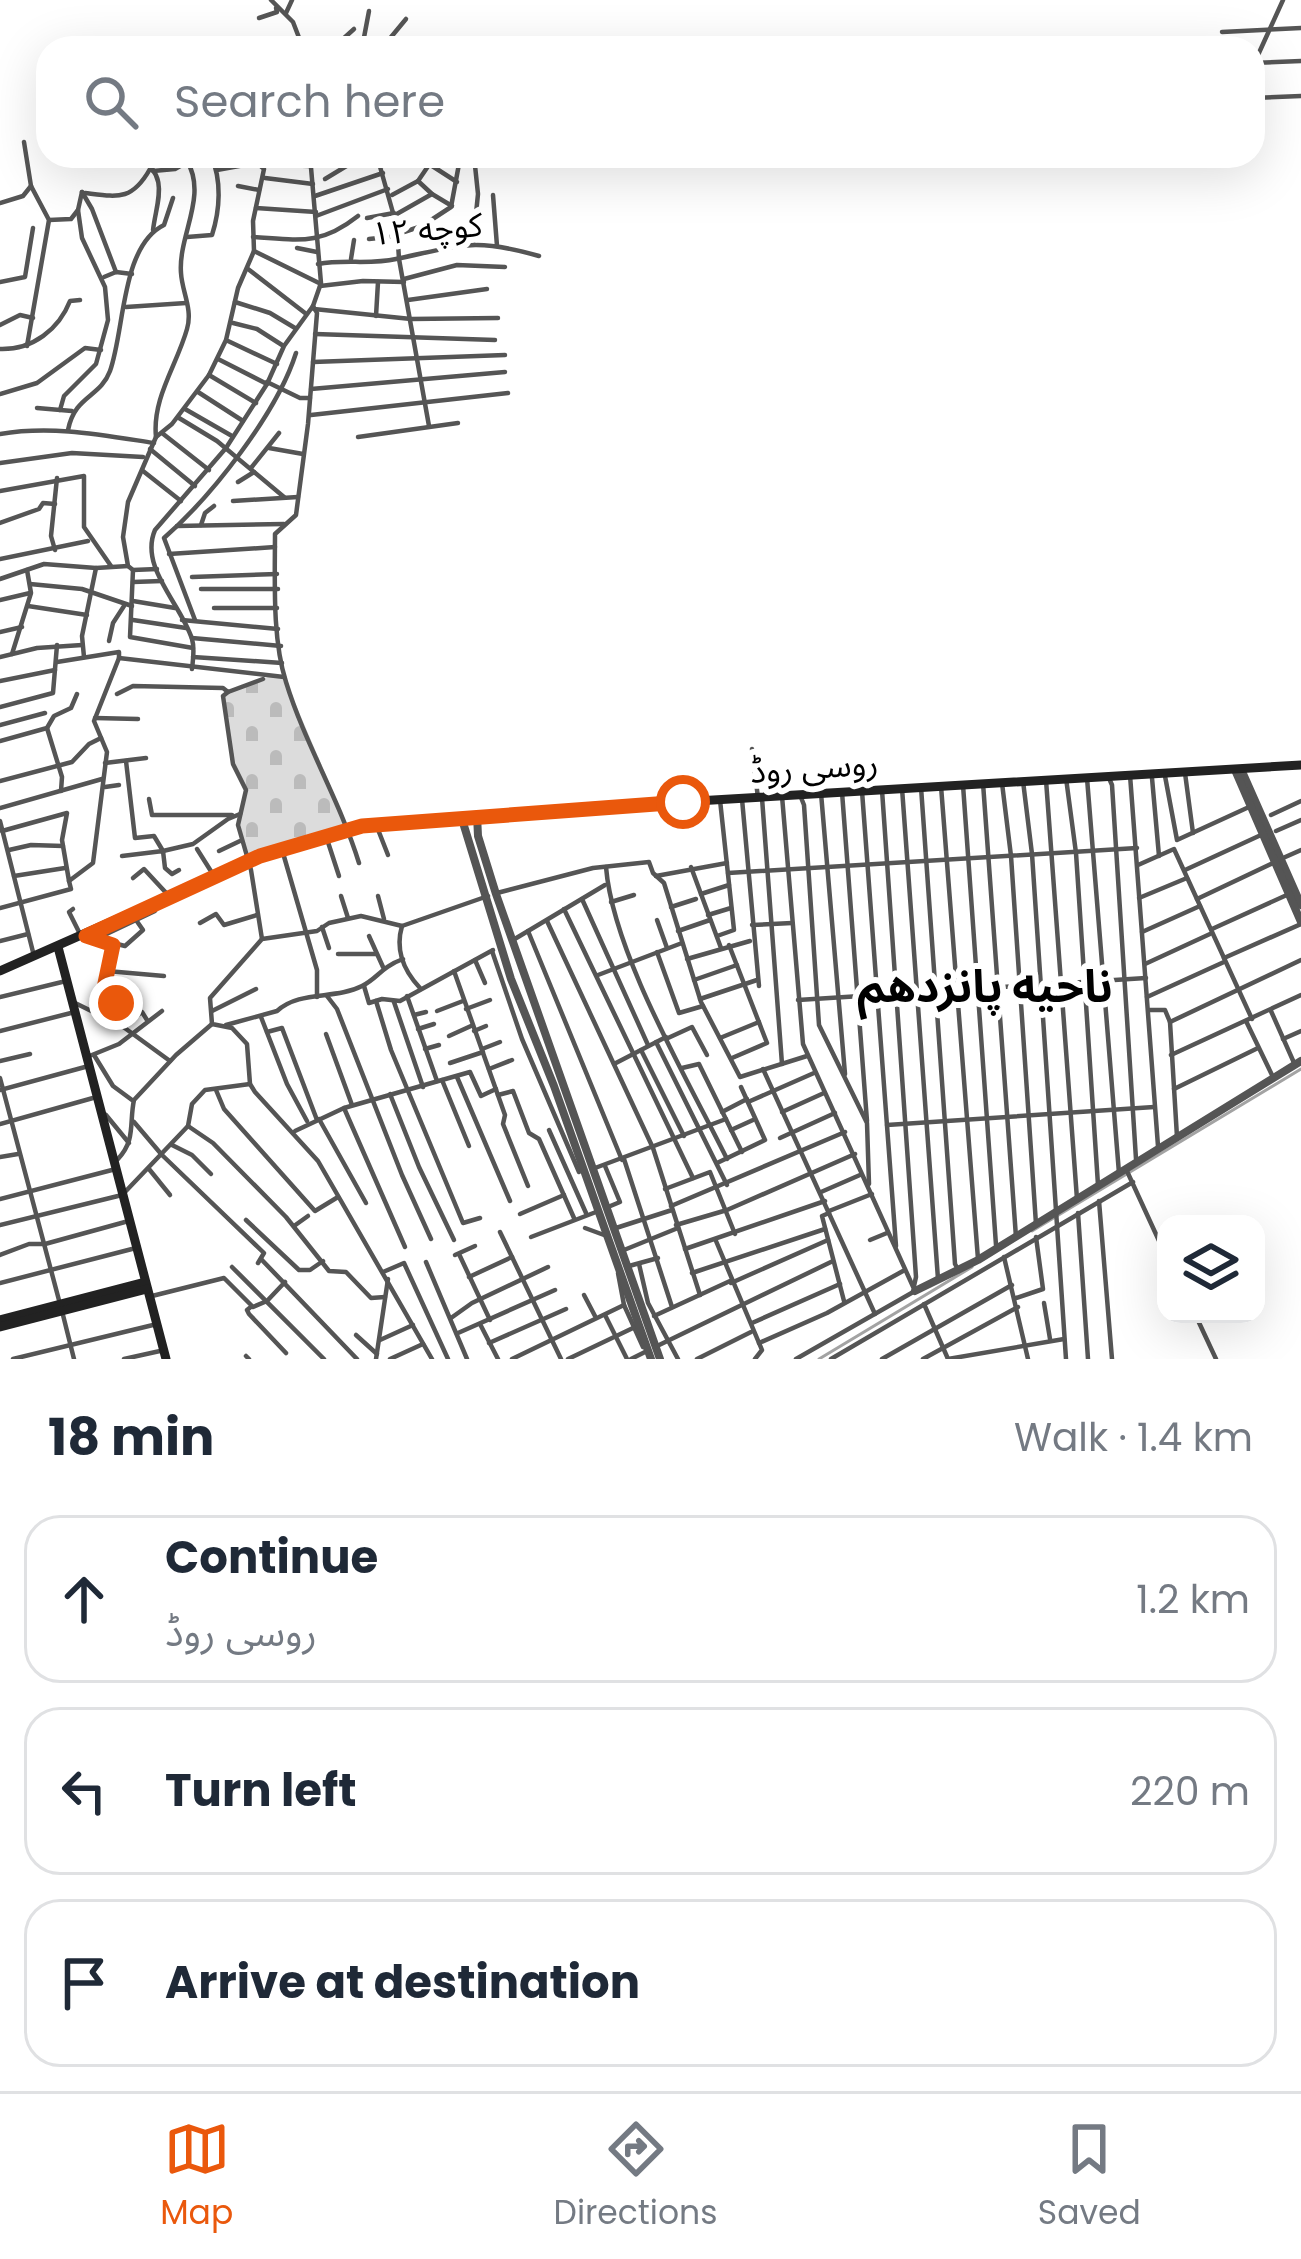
<!DOCTYPE html>
<html lang="en">
<head>
<meta charset="utf-8">
<style>
	body { margin:0; font-family:Poppins,"Noto Sans Arabic",sans-serif; background:#f2f2f3; color:#1f2937 }
	.controls { position:absolute; right:36px; bottom:36px; display:grid; overflow:hidden; border-radius:24px; box-shadow:0 12px 48px #0002 }
	.controls button { width:108px; height:108px; display:grid; place-items:center; padding:0; border:0; border-bottom:3px solid #e0e1e3; background:#fff; color:#1f2937; font:60px sans-serif }
	.stop { position:absolute; width:36px; height:36px; margin:-27px; border:9px solid #ea580c; border-radius:50%; background:#fff }
	.stop.end { background:#ea580c; border-color:#fff; box-shadow:0 3px 12px #0008 }
	.list { margin:0; padding:0; list-style:none }
	h2 { display:flex; justify-content:space-between; align-items:center; height:156px; margin:0; padding:0 48px; font-size:51px }
	h2 small { font-size:39px; font-weight:400; color:#747a83 }
	.list li { display:grid; grid-template-columns:78px 1fr auto; gap:36px; align-items:center; box-sizing:border-box; height:168px; margin:0 24px 24px; padding:0 24px; border:3px solid #e0e1e3; border-radius:36px }
	.list b { display:block; font-size:45px; white-space:nowrap }
	.list p { margin:0; font-size:39px; white-space:nowrap; color:#747a83 }
	.list em { font-size:39px; font-style:normal; color:#747a83 }
	.icon { flex:none; width:66px; height:66px; fill:none; stroke:currentColor; stroke-width:2; stroke-linecap:round; stroke-linejoin:round }
	.map { position:relative; flex:none; width:1301px; height:1359px; overflow:hidden }
	.search { position:absolute; background:#fff; box-shadow:0 12px 48px #0002; left:36px; right:36px; top:36px; height:132px; display:flex; align-items:center; gap:30px; box-sizing:border-box; padding:0 42px; border-radius:36px; color:#747a83; font-size:45px }
	.sheet { height:732px; background:#fff }
	nav { display:flex; justify-content:space-around; align-items:center; box-sizing:border-box; height:168px; border-top:3px solid #e0e1e3; background:#fff; font-size:33px; color:#747a83 }
	nav a { display:grid; justify-items:center; gap:6px }
	nav .on { color:#ea580c }
	.map>svg:first-child { display:block }
	.cemetery { fill:url(#cemetery-stones) }
	.lines { fill:none; stroke-linecap:round; stroke-linejoin:round }
	.stream { stroke:#a3a3a3; stroke-width:3 }
	.minor { stroke:#555; stroke-width:4.5 }
	.tertiary { stroke:#555; stroke-width:8 }
	.secondary { stroke:#222; stroke-width:9 }
	.route { stroke:#ea580c; stroke-width:15 }
	.labels { text-anchor:middle; dominant-baseline:central; stroke-width:12; stroke-linejoin:round; paint-order:stroke }
	.street-label { font-size:33px; fill:#000; stroke:#fff }
	.district-label { font-size:45px; font-weight:bold; fill:#000; stroke:#fff }
</style>
</head>
<body>
<div class="map">
<svg width="1301" height="1359" viewBox="0 0 1301 1359">
	<defs>
		<pattern id="cemetery-stones" width="16" height="16" patternUnits="userSpaceOnUse" patternTransform="scale(3)"><rect width="16" height="16" fill="#dcdcdc"/><path d="M2 7V4a2 2 0 0 1 4 0v3zM10 15v-3a2 2 0 0 1 4 0v3z" fill="#bbb"/></pattern>
	</defs>
	<rect width="100%" height="100%" fill="#fff"/>
	<path class="cemetery" d="M268 677H284L349 829 246 862 238 825 247 794 233 764 223 696Z"/>
	<g class="lines">
		<g class="stream">
			<path d="M1032 1231 1301 1069"/>
			<path d="M819 1359 972 1267"/>
		</g>
		<g class="minor">
			<path d="M271 0 293 22 303 48"/>
			<path d="M286 13 292 0"/>
			<path d="M259 18 277 12 276 8"/>
			<path d="M1222 32 1301 28"/>
			<path d="M303 42 320 48"/>
			<path d="M333 48 354 29"/>
			<path d="M362 48 369 11"/>
			<path d="M382 48 406 19"/>
			<path d="M408 48 409 46"/>
			<path d="M1253 63 1301 61"/>
			<path d="M1253 66 1283 0"/>
			<path d="M1253 98 1301 96"/>
			<path d="M24 142 31 186 49 220 27 346"/>
			<path d="M138 156C170 177 157 199 153 230"/>
			<path d="M299 156 310 159 325 156"/>
			<path d="M377 156 397 227 399 259 429 426"/>
			<path d="M381 166 426 162 457 182"/>
			<path d="M217 170 250 164 310 166"/>
			<path d="M153 171 175 169 198 156"/>
			<path d="M265 178 313 184"/>
			<path d="M325 179 363 156"/>
			<path d="M418 181 435 156"/>
			<path d="M238 186 259 190"/>
			<path d="M82 192 92 209 116 272"/>
			<path d="M85 193C118 197 132 201 150 169"/>
			<path d="M392 195 418 181 432 194 452 206"/>
			<path d="M493 195 497 246"/>
			<path d="M315 196 383 173"/>
			<path d="M0 203 23 196 31 186"/>
			<path d="M256 208 316 212"/>
			<path d="M395 215 432 194"/>
			<path d="M316 216 388 189"/>
			<path d="M367 218 394 213"/>
			<path d="M49 220 71 219 78 210 82 192"/>
			<path d="M398 234 422 226 451 207 459 164"/>
			<path d="M187 237 212 235C220 210 222 180 211 156"/>
			<path d="M253 237C299 240 320 246 358 216"/>
			<path d="M369 239 398 236"/>
			<path d="M473 243 478 194 474 156"/>
			<path d="M297 248 317 252"/>
			<path d="M254 251 319 283"/>
			<path d="M351 259 354 240"/>
			<path d="M318 264C344 259 371 265 396 259 459 246 473 237 539 256"/>
			<path d="M248 269 305 313"/>
			<path d="M104 277 116 272 132 274"/>
			<path d="M404 279 457 265 505 267"/>
			<path d="M0 282 25 277 33 228"/>
			<path d="M320 286 363 281 404 282"/>
			<path d="M408 300 487 289"/>
			<path d="M235 302 270 313 295 328"/>
			<path d="M313 306 317 313 308 424 296 515 275 534C275 580 272 638 286 682 305 744 340 801 359 863"/>
			<path d="M126 307 186 303"/>
			<path d="M314 309 411 319 498 318"/>
			<path d="M376 316 378 282"/>
			<path d="M233 323 257 329 282 345"/>
			<path d="M0 325 20 315 33 318"/>
			<path d="M315 334 495 340"/>
			<path d="M228 341 277 364"/>
			<path d="M0 349C33 350 59 329 70 301L80 300"/>
			<path d="M218 359 267 384"/>
			<path d="M313 362 505 355"/>
			<path d="M209 375 256 403"/>
			<path d="M267 382 300 398H310"/>
			<path d="M311 389 505 372"/>
			<path d="M198 392 243 421"/>
			<path d="M0 394 37 383 85 348 101 350"/>
			<path d="M37 408 72 411"/>
			<path d="M185 409 232 436"/>
			<path d="M60 410 64 396 96 364 108 320 105 287 82 238 78 210"/>
			<path d="M311 415 508 393"/>
			<path d="M179 418 217 441 284 497"/>
			<path d="M68 430C75 395 100 398 110 371 125 329 121 246 164 225L173 198"/>
			<path d="M162 433 209 470"/>
			<path d="M0 434C52 425 102 435 154 443"/>
			<path d="M156 437C152 398 177 365 187 329 193 309 182 292 181 273 178 236 208 196 187 161"/>
			<path d="M358 437 458 423"/>
			<path d="M269 448 303 454"/>
			<path d="M150 449 195 486"/>
			<path d="M0 463 72 453 143 457"/>
			<path d="M251 468 279 433"/>
			<path d="M143 471 181 501"/>
			<path d="M238 482 254 472"/>
			<path d="M0 491 84 476V527L111 566"/>
			<path d="M233 501 298 497"/>
			<path d="M0 523 39 509 43 503 55 504"/>
			<path d="M201 525 205 513 214 506"/>
			<path d="M177 526 284 524"/>
			<path d="M55 550 51 536 57 478"/>
			<path d="M169 554 275 547"/>
			<path d="M0 559 88 541"/>
			<path d="M157 569 133 570 128 566 123 537 128 502 156 437 172 424 209 375 226 340 238 288 254 251 253 221 264 169 249 156"/>
			<path d="M133 570 130 637 193 648"/>
			<path d="M192 577 277 574"/>
			<path d="M0 579 44 564 96 568 128 566"/>
			<path d="M133 582 162 581"/>
			<path d="M30 584 82 589 132 606"/>
			<path d="M201 589H278"/>
			<path d="M0 600 30 593"/>
			<path d="M133 601 175 608"/>
			<path d="M28 606 87 615"/>
			<path d="M214 608H277"/>
			<path d="M133 620 186 628"/>
			<path d="M182 620 278 629"/>
			<path d="M195 620 164 538C212 496 277 413 296 353"/>
			<path d="M0 632 22 627"/>
			<path d="M192 638 281 646"/>
			<path d="M109 641 113 623 124 606"/>
			<path d="M12 654 31 593 27 570"/>
			<path d="M0 657 37 648 82 645"/>
			<path d="M84 657 82 636 96 568"/>
			<path d="M193 657 282 663"/>
			<path d="M57 662 119 652V658L284 677"/>
			<path d="M192 669C193 659 195 649 192 639 181 604 139 567 155 530L226 448 267 384 284 346 313 306 321 283 310 156"/>
			<path d="M0 681 55 670"/>
			<path d="M228 692 223 696 233 764 246 790 238 825 251 870 262 939"/>
			<path d="M117 694 133 686 223 688 228 692 263 679"/>
			<path d="M0 707 53 693 57 645"/>
			<path d="M95 718 138 719"/>
			<path d="M0 725 45 713"/>
			<path d="M47 728 62 777 61 791"/>
			<path d="M0 741 47 728 54 716 71 708 77 694"/>
			<path d="M752 749 758 798"/>
			<path d="M126 761 135 838 154 836 163 851 193 844 228 819 240 814"/>
			<path d="M105 763 146 758"/>
			<path d="M1185 773 1193 833"/>
			<path d="M1130 775 1158 1146"/>
			<path d="M1108 776 1112 785 1136 1159"/>
			<path d="M1165 776 1177 840 1249 807"/>
			<path d="M1066 778 1076 853 1098 1185"/>
			<path d="M1087 778 1119 1173"/>
			<path d="M1152 778 1159 856"/>
			<path d="M1046 780 1077 1199"/>
			<path d="M0 781 72 762 89 744 101 738"/>
			<path d="M1023 781 1032 854 1066 1359"/>
			<path d="M983 783 1016 1237"/>
			<path d="M1002 783 1011 856 1036 1224"/>
			<path d="M963 785 996 1245"/>
			<path d="M941 786 978 1259"/>
			<path d="M105 787 119 785"/>
			<path d="M921 787 955 1264 959 1271"/>
			<path d="M902 788 938 1279"/>
			<path d="M882 790 916 1277 914 1286"/>
			<path d="M862 791 896 1246"/>
			<path d="M842 792 867 1121"/>
			<path d="M821 793 845 1074"/>
			<path d="M800 795 804 805 819 1025 867 1123 869 1184"/>
			<path d="M782 796 803 1044 915 1291 796 1359"/>
			<path d="M762 798 782 1064"/>
			<path d="M149 799 152 815H232"/>
			<path d="M742 799 759 986"/>
			<path d="M0 808 102 779"/>
			<path d="M1271 815 1301 801"/>
			<path d="M0 821 34 956"/>
			<path d="M377 827 388 855"/>
			<path d="M2 831 67 813 62 840 69 881 93 863 107 752 94 721 119 658"/>
			<path d="M1276 831 1301 820"/>
			<path d="M326 836 339 876"/>
			<path d="M197 849 214 876"/>
			<path d="M9 850 31 845 63 846"/>
			<path d="M219 851 240 841"/>
			<path d="M283 853 317 970V997"/>
			<path d="M122 856 163 851 165 868 172 874 179 870"/>
			<path d="M1283 858 1301 850"/>
			<path d="M1138 865 1174 849 1252 1019"/>
			<path d="M606 867C613 953 687 1078 727 1159"/>
			<path d="M691 867 721 948"/>
			<path d="M1185 870 1261 835"/>
			<path d="M728 873 1137 848"/>
			<path d="M14 876 65 868"/>
			<path d="M656 876 727 863"/>
			<path d="M133 878 144 869 169 896"/>
			<path d="M497 893 593 868 649 862 653 873 664 883 701 1002 740 1077 807 1056"/>
			<path d="M701 894 729 885"/>
			<path d="M341 896 348 918"/>
			<path d="M378 896 384 919"/>
			<path d="M1139 898 1187 878"/>
			<path d="M582 899 648 1045"/>
			<path d="M1197 899 1273 863"/>
			<path d="M611 902 634 895"/>
			<path d="M671 907 696 899"/>
			<path d="M0 908 71 889 69 881"/>
			<path d="M73 909 69 912 80 934"/>
			<path d="M564 909 693 1178"/>
			<path d="M708 915 731 908"/>
			<path d="M657 920 667 948"/>
			<path d="M547 921 653 1148 700 1295"/>
			<path d="M200 923 216 914 224 925 257 915"/>
			<path d="M752 925 792 923"/>
			<path d="M402 926C395 950 404 971 420 988"/>
			<path d="M322 927 329 948"/>
			<path d="M1212 929 1289 894"/>
			<path d="M528 931 622 1160"/>
			<path d="M678 931 710 920"/>
			<path d="M1142 932 1200 906"/>
			<path d="M86 936 125 946 143 930 136 920"/>
			<path d="M369 936 383 967"/>
			<path d="M717 936 734 930 720 800"/>
			<path d="M96 939 155 911"/>
			<path d="M513 940 605 885"/>
			<path d="M0 941 28 934"/>
			<path d="M729 945 767 1043 732 1058"/>
			<path d="M492 951 522 1039 579 1172"/>
			<path d="M657 952 679 1013 703 1006"/>
			<path d="M338 954H376"/>
			<path d="M1224 958 1301 924"/>
			<path d="M687 959 750 941"/>
			<path d="M475 960 485 983"/>
			<path d="M1145 964 1210 934"/>
			<path d="M107 971 164 976"/>
			<path d="M454 971 505 1115 503 1124 528 1186"/>
			<path d="M598 975 682 943"/>
			<path d="M694 980 737 965"/>
			<path d="M364 986 369 1003 382 999 400 1001 493 950"/>
			<path d="M327 996 337 1009 402 1175 431 1239"/>
			<path d="M407 996 437 1081"/>
			<path d="M0 997 62 982"/>
			<path d="M1147 997 1224 962"/>
			<path d="M700 999 757 980"/>
			<path d="M798 1000 1146 978"/>
			<path d="M376 1001 391 1050 463 1223 480 1218"/>
			<path d="M73 1002 122 1026 170 1061"/>
			<path d="M394 1002 423 1087"/>
			<path d="M100 1007 126 1003"/>
			<path d="M466 1009 490 1000"/>
			<path d="M1150 1010H1165L1170 1022 1177 1137"/>
			<path d="M212 1011 256 989"/>
			<path d="M437 1011 463 1001"/>
			<path d="M1271 1011 1295 1065"/>
			<path d="M98 1014 113 945"/>
			<path d="M414 1015 426 1012"/>
			<path d="M261 1017 287 1084 307 1121"/>
			<path d="M1246 1021 1272 1075"/>
			<path d="M1170 1022 1301 960"/>
			<path d="M226 1025 277 1011C300 990 335 1000 362 986 378 978 381 967 403 959"/>
			<path d="M122 1026 142 1012 147 1020"/>
			<path d="M418 1029 434 1024"/>
			<path d="M0 1031 71 1013"/>
			<path d="M474 1031 486 1026"/>
			<path d="M267 1032 282 1028 317 1120"/>
			<path d="M326 1034 352 1105"/>
			<path d="M449 1036 471 1026"/>
			<path d="M668 1038 692 1027 707 1055"/>
			<path d="M720 1038 759 1022"/>
			<path d="M1283 1039 1301 1031"/>
			<path d="M656 1042 727 1185"/>
			<path d="M425 1049 439 1045"/>
			<path d="M482 1049 500 1042"/>
			<path d="M641 1050 684 1136"/>
			<path d="M94 1055 113 1086 132 1100"/>
			<path d="M1171 1055 1301 995"/>
			<path d="M87 1057 119 1044 162 1011"/>
			<path d="M0 1061 30 1054"/>
			<path d="M450 1063 483 1052"/>
			<path d="M614 1064 666 1037"/>
			<path d="M682 1068 699 1064 742 1152"/>
			<path d="M489 1069 512 1060"/>
			<path d="M763 1069 875 1314"/>
			<path d="M457 1077 510 1201"/>
			<path d="M0 1078 60 1304"/>
			<path d="M442 1080 469 1146"/>
			<path d="M1174 1089 1258 1048"/>
			<path d="M0 1090 85 1067"/>
			<path d="M216 1090 224 1109 315 1211 338 1197"/>
			<path d="M390 1094 419 1167 454 1240"/>
			<path d="M498 1095 513 1091 529 1133 539 1139 574 1218"/>
			<path d="M748 1102 814 1073"/>
			<path d="M344 1108 405 1247"/>
			<path d="M722 1112 747 1099"/>
			<path d="M782 1112 824 1093"/>
			<path d="M106 1115 129 1143"/>
			<path d="M319 1119 366 1203"/>
			<path d="M134 1122 162 1155 264 1253 258 1263"/>
			<path d="M0 1124 93 1098"/>
			<path d="M887 1125 1154 1107"/>
			<path d="M188 1126 213 1143 286 1217 329 1271 346 1272 371 1298 385 1297"/>
			<path d="M549 1130 586 1213"/>
			<path d="M731 1130 753 1120"/>
			<path d="M295 1131 344 1108 470 1072 481 1096 496 1089"/>
			<path d="M780 1138 835 1113"/>
			<path d="M172 1145 192 1155 211 1174"/>
			<path d="M0 1157 18 1154"/>
			<path d="M118 1159C136 1140 129 1123 134 1100L176 1055 212 1024"/>
			<path d="M624 1159 672 1307"/>
			<path d="M717 1163 765 1140 741 1087"/>
			<path d="M605 1166 620 1202 608 1207"/>
			<path d="M595 1168 726 1119"/>
			<path d="M149 1169 170 1195"/>
			<path d="M1126 1169 1166 1256"/>
			<path d="M665 1189 710 1172 735 1234"/>
			<path d="M125 1192 188 1126 192 1104 205 1090 250 1084"/>
			<path d="M821 1192 860 1175"/>
			<path d="M0 1199 112 1170"/>
			<path d="M1099 1201 1112 1359"/>
			<path d="M671 1206 845 1132"/>
			<path d="M829 1211 872 1194"/>
			<path d="M829 1213 822 1216 844 1301"/>
			<path d="M1078 1213 1088 1359"/>
			<path d="M520 1214 564 1195"/>
			<path d="M246 1220 299 1270H310L323 1261"/>
			<path d="M0 1225 118 1196"/>
			<path d="M676 1225 727 1210 855 1154"/>
			<path d="M294 1226 308 1216"/>
			<path d="M585 1228 604 1235"/>
			<path d="M616 1228 672 1210"/>
			<path d="M500 1232 561 1359"/>
			<path d="M531 1237 596 1212"/>
			<path d="M870 1240 887 1233"/>
			<path d="M716 1241 762 1350 755 1359"/>
			<path d="M685 1249 825 1201"/>
			<path d="M624 1250 678 1228"/>
			<path d="M459 1254 490 1320"/>
			<path d="M0 1255 29 1244H45L125 1222"/>
			<path d="M455 1255 475 1246"/>
			<path d="M1004 1257 1028 1359"/>
			<path d="M261 1259 357 1359"/>
			<path d="M426 1262 467 1359"/>
			<path d="M639 1264 648 1303 678 1359"/>
			<path d="M629 1266 658 1258"/>
			<path d="M232 1267 324 1359"/>
			<path d="M383 1272 404 1263 448 1359"/>
			<path d="M618 1273 624 1305 643 1347"/>
			<path d="M692 1273 825 1229"/>
			<path d="M469 1277 512 1257"/>
			<path d="M0 1283 132 1249"/>
			<path d="M731 1283 828 1240"/>
			<path d="M584 1295 595 1316"/>
			<path d="M152 1296 224 1278 252 1306 247 1310 249 1314 286 1353"/>
			<path d="M1016 1298 1043 1289 1036 1237"/>
			<path d="M1044 1303 1050 1339"/>
			<path d="M924 1304 948 1359"/>
			<path d="M253 1307 267 1301 285 1282"/>
			<path d="M1195 1314 1216 1359"/>
			<path d="M63 1315 74 1359"/>
			<path d="M605 1315 627 1359"/>
			<path d="M654 1316 730 1281"/>
			<path d="M451 1318 472 1303 548 1267"/>
			<path d="M752 1323 840 1284"/>
			<path d="M480 1324 498 1359"/>
			<path d="M458 1333 555 1290"/>
			<path d="M356 1335 377 1354"/>
			<path d="M380 1340 413 1325"/>
			<path d="M489 1343 566 1309"/>
			<path d="M759 1343 827 1313 903 1271"/>
			<path d="M655 1347 833 1261"/>
			<path d="M246 1356 249 1359"/>
			<path d="M13 1359 153 1325"/>
			<path d="M124 1359 160 1351"/>
			<path d="M376 1359 388 1279"/>
			<path d="M390 1359 423 1344"/>
			<path d="M432 1359 318 1161 255 1092 250 1084 247 1044 232 1028 212 1024 210 998 262 939 317 931 329 923 361 916 402 926 488 896"/>
			<path d="M512 1359 624 1305"/>
			<path d="M568 1359 633 1328"/>
			<path d="M631 1359 647 1351"/>
			<path d="M697 1359 751 1332"/>
			<path d="M831 1359 1133 1182"/>
			<path d="M882 1359 1012 1285"/>
			<path d="M923 1359 1018 1307"/>
			<path d="M948 1359 1064 1339"/>
		</g>
		<g class="tertiary">
			<path d="M1241 769 1301 905"/>
			<path d="M1235 770 1301 922"/>
			<path d="M477 815 478 836 496 894 660 1359"/>
			<path d="M461 816 511 979 554 1086 651 1359"/>
			<path d="M915 1291 978 1260 1301 1061"/>
		</g>
		<g class="secondary">
			<path d="M58 947 166 1359"/>
			<path d="M0 971 260 856 362 825 578 808 1301 765"/>
			<path d="M0 1320 145 1282"/>
			<path d="M0 1327 147 1289"/>
		</g>
	</g>
	<g class="lines">
		<path class="route" d="M116 1003 100 1007 113 945 86 936 260 856 362 826 683 802"/>
	</g>
	<g class="labels">
		<g class="street-label">
			<text transform="translate(427 229) rotate(-5)">کوچه ۱۲</text>
			<text transform="translate(814 767) rotate(-4)">روسی روڈ</text>
		</g>
		<g class="district-label">
			<text x="985" y="986">ناحیه پانزدهم</text>
		</g>
	</g>
</svg>
<div class="controls">
<button><svg class="icon" aria-label="layers" viewBox="0 0 24 24"><path d="M12 4l9 5-9 5-9-5zM3 14l9 5 9-5"/></svg></button>
</div>
<div class="stop" style="left:683px;top:802px"></div>
<div class="stop end" style="left:116px;top:1003px"></div>
<div class="search"><svg class="icon" aria-label="search" viewBox="0 0 24 24"><circle cx="10" cy="10" r="6"/><path d="M15 15l6 6"/></svg>Search here</div>
</div>
<section class="sheet">
<h2>18 min<small>Walk · 1.4 km</small></h2>
<ul class="list">
<li><svg class="icon" aria-label="ahead" viewBox="0 0 24 24"><path d="M12 20V5M6 11l6-6 6 6"/></svg><div><b>Continue</b><p>روسی روڈ</p></div><em>1.2 km</em></li>
<li><svg class="icon" aria-label="left" viewBox="0 0 24 24"><path d="M17 20v-9H6M10 6l-5 5 5 5"/></svg><div><b>Turn left</b></div><em>220 m</em></li>
<li><svg class="icon" aria-label="arrive" viewBox="0 0 24 24"><path d="M6 21V4h12l-3 4 3 4H6"/></svg><div><b>Arrive at destination</b></div></li>
</ul>
</section>
<nav>
<a class="on"><svg class="icon" aria-label="map" viewBox="0 0 24 24"><path d="M3 6l6-2 6 2 6-2v14l-6 2-6-2-6 2zM9 4v14M15 6v14"/></svg>Map</a>
<a><svg class="icon" aria-label="directions" viewBox="0 0 24 24"><path d="M12 3l9 9-9 9-9-9zM9 14v-3h6M13 9l2 2-2 2"/></svg>Directions</a>
<a><svg class="icon" aria-label="saved" viewBox="0 0 24 24"><path d="M7 4h10v16l-5-4-5 4z"/></svg>Saved</a>
</nav>
</body>
</html>
